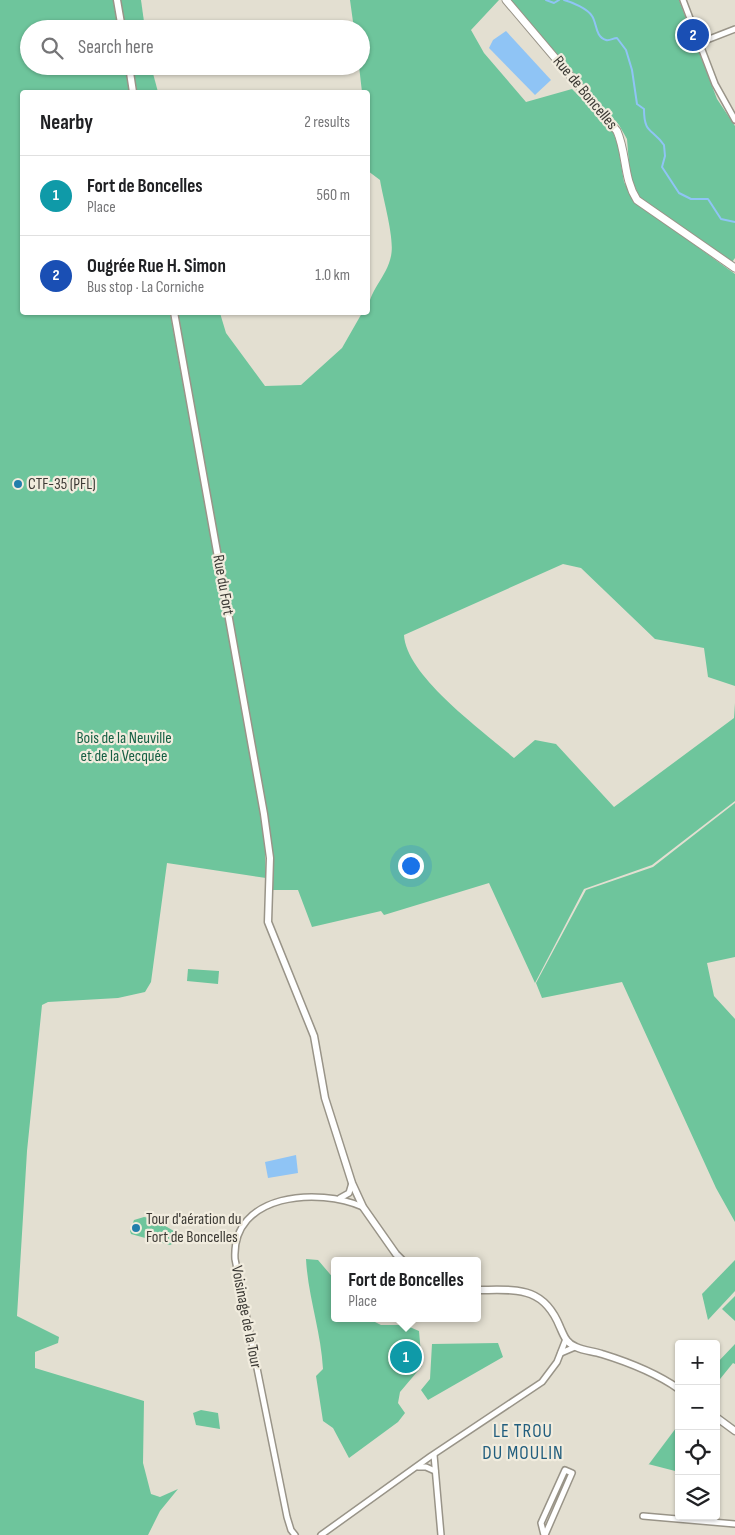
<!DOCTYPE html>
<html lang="en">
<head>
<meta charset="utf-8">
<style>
	body { margin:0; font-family:"Sofia Sans Condensed",sans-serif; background:#f6f6f6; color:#202124 }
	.controls { position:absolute; right:15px; bottom:15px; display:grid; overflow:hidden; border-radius:5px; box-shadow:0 1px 4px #0004 }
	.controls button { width:45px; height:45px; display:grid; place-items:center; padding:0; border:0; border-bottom:1px solid #e0e0e0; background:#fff; color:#202124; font:25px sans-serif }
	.you { position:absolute; left:410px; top:865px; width:18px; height:18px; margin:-12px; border:4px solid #fff; border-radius:50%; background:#1a73e8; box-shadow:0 0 0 8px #1a73e833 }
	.badge { display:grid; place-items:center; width:32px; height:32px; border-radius:50%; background:#227eab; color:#fff; font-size:16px; font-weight:700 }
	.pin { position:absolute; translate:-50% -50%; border:2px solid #fff; box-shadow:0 1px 5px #0006 }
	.popup { position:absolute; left:331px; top:1257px; width:150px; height:65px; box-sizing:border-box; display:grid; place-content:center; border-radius:5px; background:#fff; filter:drop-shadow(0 1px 4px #0005); font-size:16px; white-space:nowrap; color:#757577 }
	.popup b { font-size:19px; color:#202124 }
	.popup::after { content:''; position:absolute; left:50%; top:100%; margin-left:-10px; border:10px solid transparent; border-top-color:#fff }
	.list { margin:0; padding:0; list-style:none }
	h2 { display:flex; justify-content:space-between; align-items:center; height:65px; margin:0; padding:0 20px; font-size:21px }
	h2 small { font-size:16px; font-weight:400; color:#757577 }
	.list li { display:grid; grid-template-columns:32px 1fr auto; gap:15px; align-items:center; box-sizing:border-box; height:80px; padding:0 20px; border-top:1px solid #e0e0e0 }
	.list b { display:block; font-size:19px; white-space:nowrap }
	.list p { margin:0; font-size:16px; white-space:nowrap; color:#757577 }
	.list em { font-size:16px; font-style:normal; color:#757577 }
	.icon { flex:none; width:28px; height:28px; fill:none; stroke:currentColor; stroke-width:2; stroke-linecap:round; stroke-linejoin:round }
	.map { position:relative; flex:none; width:735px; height:1535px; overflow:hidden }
	.search { position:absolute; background:#fff; box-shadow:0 1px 4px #0004; left:20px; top:20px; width:350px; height:55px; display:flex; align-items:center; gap:12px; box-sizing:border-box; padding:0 18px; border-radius:28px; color:#757577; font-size:19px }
	.panel { position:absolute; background:#fff; box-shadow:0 1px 4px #0004; left:20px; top:90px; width:350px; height:225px; border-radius:5px }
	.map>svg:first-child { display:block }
	.green { fill:#6ec59c }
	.water { fill:#8fc4f5 }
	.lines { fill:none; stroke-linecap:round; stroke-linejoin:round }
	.stream { stroke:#8fc4f5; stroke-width:2 }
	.minor-casing { stroke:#999488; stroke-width:8 }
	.tertiary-casing { stroke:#999488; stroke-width:9 }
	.secondary-casing { stroke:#999488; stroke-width:9 }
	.minor { stroke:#fff; stroke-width:5 }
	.tertiary { stroke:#fff; stroke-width:6 }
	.secondary { stroke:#fff; stroke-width:7 }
	.poi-dot { fill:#227eab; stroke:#f1ecde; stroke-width:2 }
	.labels { text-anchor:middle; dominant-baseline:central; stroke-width:4.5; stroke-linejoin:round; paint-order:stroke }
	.street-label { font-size:16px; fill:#3c3a35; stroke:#f1ecde }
	.poi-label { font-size:16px; fill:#3c3a35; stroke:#f1ecde; text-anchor:start }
	.park-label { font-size:16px; fill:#155f43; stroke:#f1ecde }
	.quarter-label { font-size:19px; letter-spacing:1px; fill:#225e7e; stroke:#f1ecde }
</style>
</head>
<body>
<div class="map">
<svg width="735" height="1535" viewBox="0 0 735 1535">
	<rect width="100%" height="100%" fill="#e3dfd1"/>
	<g class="green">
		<path d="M0 0H113L118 29H29V66H125L130 92H22V312L170 313 264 827 266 878 167 863 151 982 145 992 118 998 48 1002 42 1005 27 1151 17 1316 59 1337 58 1343 35 1352V1368L144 1401 143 1463 151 1494 160 1497 178 1489 160 1511 148 1535H0Z"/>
		<path d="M120 0H141L145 29H125Z"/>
		<path d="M350 0H499L471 30 484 53 526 102 572 89 612 129 618 146 624 182 634 201 735 274V686L708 677 704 648 655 639 581 568 563 564 404 635C406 676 483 731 514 758L535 740 556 744 614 807 734 718 735 703V801L652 865 584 889 535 983 489 883 384 915 381 911 312 927 298 890H271L272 857 270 833 177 313H220L226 333 265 386 301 385 342 348 362 313 368 312C368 291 387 277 391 256 395 239 383 199 380 180L368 171V92H362L359 66H361V29H354Z"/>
		<path d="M510 0H679L717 99 735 126V258L732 262 641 200 630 176 627 139 619 125Z"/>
		<path d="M132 66H151L158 92H137Z"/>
		<path d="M735 803V957L707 963 714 996 735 1019V1222L716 1188 622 982 542 998 536 983 586 890 653 867Z"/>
		<path d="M188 969 219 971 218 984 187 981Z"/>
		<path d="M144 1217C155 1218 166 1227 176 1232V1242L170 1245 131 1234 130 1231 134 1220Z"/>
		<path d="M306 1259 318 1260 335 1280V1318H367L381 1325H405L419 1331 422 1366 400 1392 398 1403 405 1413 398 1422 349 1458 333 1428 323 1421 316 1376 323 1369C321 1331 308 1297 306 1259Z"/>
		<path d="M735 1260V1291L708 1320 702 1294Z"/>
		<path d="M735 1296V1321L722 1309Z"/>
		<path d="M498 1343 503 1357 428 1400 421 1390 430 1379 432 1344Z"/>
		<path d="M735 1344V1364L733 1363 716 1384V1364Z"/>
		<path d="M201 1410 218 1413 220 1429 196 1425 193 1413Z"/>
		<path d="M679 1424V1472L648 1464H649Z"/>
	</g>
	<g class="water">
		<path d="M506 31 551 80 535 95 489 48 493 40Z"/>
		<path d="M296 1155 298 1173 268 1178 265 1162Z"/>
	</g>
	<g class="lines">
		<g class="stream">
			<path d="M546 0 554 3 559 0"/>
			<path d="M564 0C572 2 588 9 592 16 597 23 595 37 606 40 610 41 613 38 617 38L626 50 632 70 637 104 644 109C644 134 652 128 664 145L665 156 662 167 679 193 691 199H708L721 219 735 222"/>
		</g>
		<defs>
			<g id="minor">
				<path d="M683 0 715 84 735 120"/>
				<path d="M699 43 735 29"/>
				<path d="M340 1198 349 1193 352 1183"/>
				<path d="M561 1353 575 1347"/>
				<path d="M434 1455 441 1535"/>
				<path d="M418 1467H426L435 1471"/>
				<path d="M643 1516 735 1524"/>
				<path d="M295 1535 291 1530 287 1517 235 1259C231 1193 319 1187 363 1207"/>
				<path d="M321 1535 431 1456 542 1382 557 1362 566 1339"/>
				<path d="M544 1535 541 1523 565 1470 572 1473 545 1535"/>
			</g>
			<g id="tertiary">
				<path d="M117 0 122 29"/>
				<path d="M129 66 133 92"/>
				<path d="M174 312 264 814 270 858 268 922 314 1036 325 1098 352 1183 363 1207 396 1254 403 1261"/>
				<path d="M477 1290C516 1290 543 1285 560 1327 564 1336 566 1343 576 1347 584 1351 593 1351 602 1354 628 1362 656 1373 679 1389"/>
				<path d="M716 1417 735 1431"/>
			</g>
			<path id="secondary" d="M506 0 617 131C627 154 623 178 637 200L735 268"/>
		</defs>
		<use href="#minor" class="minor-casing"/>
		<use href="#tertiary" class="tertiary-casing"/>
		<use href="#secondary" class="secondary-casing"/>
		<use href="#minor" class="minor"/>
		<use href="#tertiary" class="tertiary"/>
		<use href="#secondary" class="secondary"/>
	</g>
	<g class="poi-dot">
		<circle cx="18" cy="484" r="5"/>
		<circle cx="136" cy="1228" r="5"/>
	</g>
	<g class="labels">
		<g class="street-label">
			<text transform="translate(585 93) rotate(50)">Rue de Boncelles</text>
			<text transform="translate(223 585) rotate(80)">Rue du Fort</text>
			<text transform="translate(246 1317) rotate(79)">Voisinage de la Tour</text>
		</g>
		<g class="poi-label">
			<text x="28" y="484">CTF-35 (PFL)</text>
			<text x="146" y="1219">Tour d'aération du<tspan x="146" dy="18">Fort de Boncelles</tspan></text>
		</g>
		<g class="park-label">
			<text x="124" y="738">Bois de la Neuville<tspan x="124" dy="18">et de la Vecquée</tspan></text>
		</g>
		<g class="quarter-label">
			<text x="523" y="1431">LE TROU<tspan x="523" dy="22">DU MOULIN</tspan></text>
		</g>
	</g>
</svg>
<div class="controls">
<button>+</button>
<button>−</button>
<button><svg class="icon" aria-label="locate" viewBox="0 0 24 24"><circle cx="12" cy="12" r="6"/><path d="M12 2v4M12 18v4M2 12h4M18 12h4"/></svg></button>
<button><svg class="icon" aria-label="layers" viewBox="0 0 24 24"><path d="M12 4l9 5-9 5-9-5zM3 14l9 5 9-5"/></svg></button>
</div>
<div class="you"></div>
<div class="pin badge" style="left:406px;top:1357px;background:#0f9aa8">1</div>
<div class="popup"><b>Fort de Boncelles</b>Place</div>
<div class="pin badge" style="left:693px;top:35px;background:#1a4fb4">2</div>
<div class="search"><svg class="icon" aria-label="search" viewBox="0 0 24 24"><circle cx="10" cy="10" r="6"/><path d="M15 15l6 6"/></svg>Search here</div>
<section class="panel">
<h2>Nearby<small>2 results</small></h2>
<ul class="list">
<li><span class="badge" style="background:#0f9aa8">1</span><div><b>Fort de Boncelles</b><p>Place</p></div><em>560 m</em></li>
<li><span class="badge" style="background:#1a4fb4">2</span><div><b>Ougrée Rue H. Simon</b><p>Bus stop · La Corniche</p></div><em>1.0 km</em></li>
</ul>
</section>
</div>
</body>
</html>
